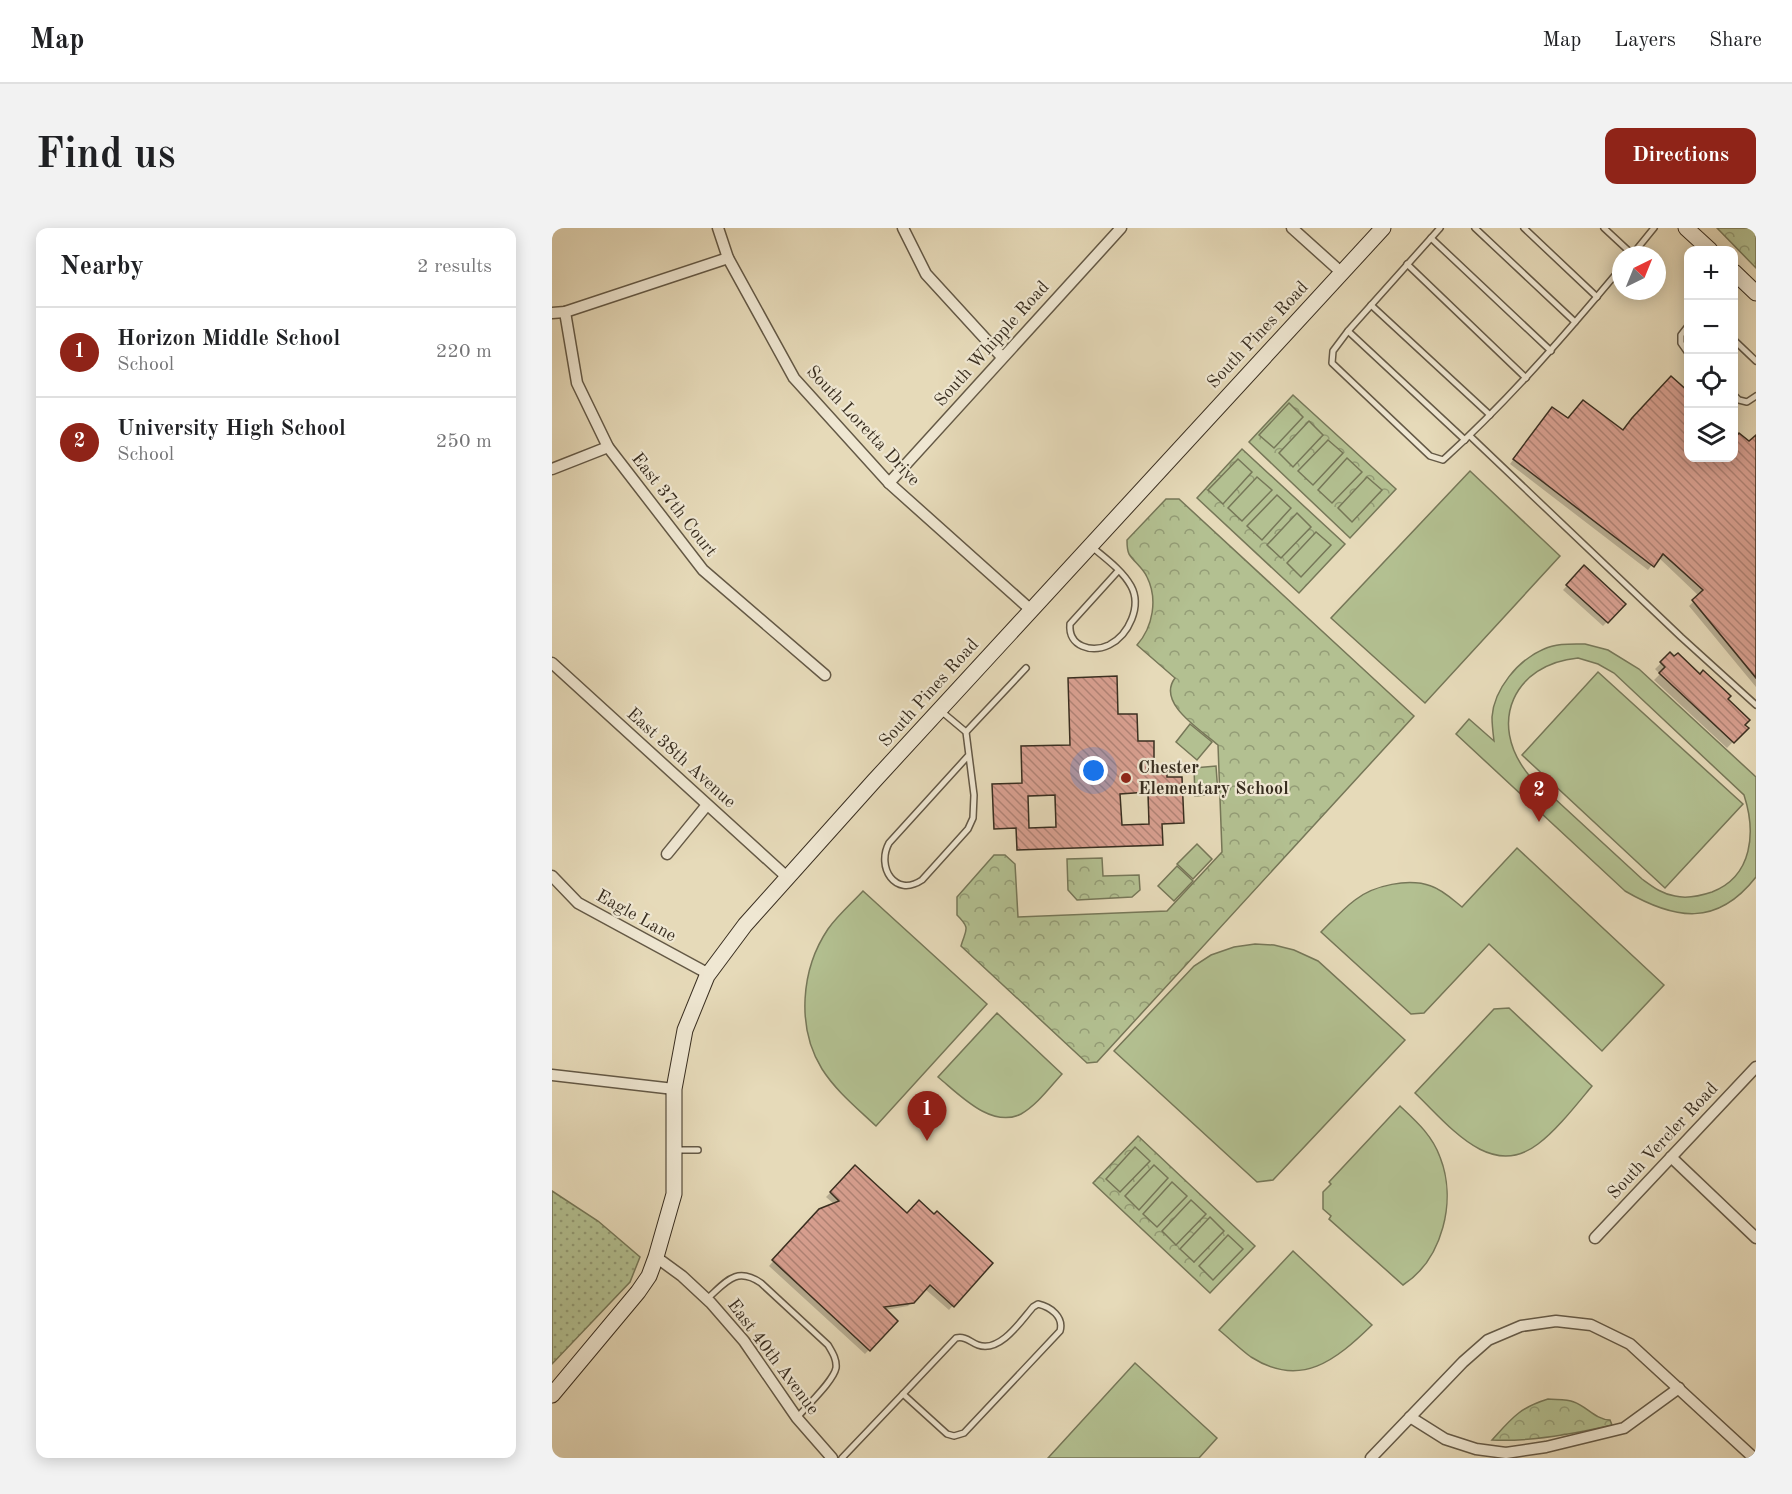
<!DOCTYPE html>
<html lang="en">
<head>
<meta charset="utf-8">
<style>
	body { margin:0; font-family:"Old Standard TT",serif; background:#f2f2f2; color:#202124 }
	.controls { position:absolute; right:18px; top:18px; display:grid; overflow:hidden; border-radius:12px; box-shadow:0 3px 15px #0003 }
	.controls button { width:54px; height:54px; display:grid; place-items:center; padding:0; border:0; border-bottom:2px solid #e0e0e0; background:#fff; color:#202124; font:30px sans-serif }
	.compass { position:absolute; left:1060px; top:18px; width:54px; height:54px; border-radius:50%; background:#fff; box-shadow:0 3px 15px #0003; rotate:43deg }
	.you { position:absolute; left:542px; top:543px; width:21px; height:21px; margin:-15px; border:4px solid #fff; border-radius:50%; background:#1a73e8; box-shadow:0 0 0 9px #1a73e833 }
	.badge { display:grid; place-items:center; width:39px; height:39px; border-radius:50%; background:#8f2418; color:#fff; font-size:20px; font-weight:700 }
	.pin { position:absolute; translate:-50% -50px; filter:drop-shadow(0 2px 3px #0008) }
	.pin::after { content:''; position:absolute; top:32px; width:21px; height:18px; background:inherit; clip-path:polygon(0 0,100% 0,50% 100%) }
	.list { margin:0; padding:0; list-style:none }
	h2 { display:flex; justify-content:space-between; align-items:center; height:78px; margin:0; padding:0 24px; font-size:26px }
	h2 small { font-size:20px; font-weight:400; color:#757577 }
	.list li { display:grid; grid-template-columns:39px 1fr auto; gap:18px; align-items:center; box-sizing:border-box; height:90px; padding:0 24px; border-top:2px solid #e0e0e0 }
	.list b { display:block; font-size:22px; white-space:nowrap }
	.list p { margin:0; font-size:20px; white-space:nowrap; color:#757577 }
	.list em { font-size:20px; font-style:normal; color:#757577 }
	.icon { flex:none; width:33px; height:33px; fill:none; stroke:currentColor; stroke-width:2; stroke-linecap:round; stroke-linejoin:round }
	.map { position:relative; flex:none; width:1204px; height:1230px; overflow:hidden; border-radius:12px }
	header { display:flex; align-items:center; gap:36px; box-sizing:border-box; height:84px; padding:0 30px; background:#fff; border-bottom:2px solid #e0e0e0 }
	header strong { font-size:28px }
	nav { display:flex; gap:33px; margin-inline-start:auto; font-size:21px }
	.intro { display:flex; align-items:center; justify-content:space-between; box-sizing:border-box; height:144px; padding:0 36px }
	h1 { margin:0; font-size:42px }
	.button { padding:15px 27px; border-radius:12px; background:#8f2418; color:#fff; font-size:21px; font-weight:700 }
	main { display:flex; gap:36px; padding:0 36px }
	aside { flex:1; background:#fff; border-radius:12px; box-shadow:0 3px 15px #0003 }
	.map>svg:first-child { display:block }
	.grass { fill:url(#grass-dots); stroke:#767758; stroke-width:1.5 }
	.park { fill:url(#park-crowns); stroke:#767758; stroke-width:1.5 }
	.pitch { fill:#b3c091; stroke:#767758; stroke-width:1.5; fill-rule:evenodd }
	.shadow { fill:#0003; fill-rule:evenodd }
	.building { fill:url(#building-back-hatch); stroke:#392e20; stroke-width:1.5; fill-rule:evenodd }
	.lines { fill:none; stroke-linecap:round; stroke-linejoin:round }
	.lane-casing { stroke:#645946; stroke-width:8 }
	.street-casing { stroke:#645946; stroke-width:13 }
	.secondary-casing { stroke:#392e20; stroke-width:17 }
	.lane { stroke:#efe7d2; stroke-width:5 }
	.street { stroke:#efe7d2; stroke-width:10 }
	.secondary { stroke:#efe7d2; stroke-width:15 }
	.poi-dot { fill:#8f2418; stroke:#efe7d2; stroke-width:2 }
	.labels { text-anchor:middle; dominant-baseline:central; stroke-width:4.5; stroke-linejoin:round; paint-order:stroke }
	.street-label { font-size:18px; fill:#392e20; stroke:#efe7d2 }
	.poi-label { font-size:18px; font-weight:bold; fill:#392e20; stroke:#efe7d2; text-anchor:start }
</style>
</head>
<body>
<header>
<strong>Map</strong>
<nav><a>Map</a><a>Layers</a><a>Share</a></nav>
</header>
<div class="intro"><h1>Find us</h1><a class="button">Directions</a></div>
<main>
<aside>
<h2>Nearby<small>2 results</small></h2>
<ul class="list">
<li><span class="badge">1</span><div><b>Horizon Middle School</b><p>School</p></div><em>220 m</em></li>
<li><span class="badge">2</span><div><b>University High School</b><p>School</p></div><em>250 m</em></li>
</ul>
</aside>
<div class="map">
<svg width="1204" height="1230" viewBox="0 0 1204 1230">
	<defs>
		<pattern id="grass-dots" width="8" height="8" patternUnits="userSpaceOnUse" patternTransform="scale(1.5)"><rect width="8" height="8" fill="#b3c091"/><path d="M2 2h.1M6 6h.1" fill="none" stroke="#939c76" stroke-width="1.8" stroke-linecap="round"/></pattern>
		<pattern id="park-crowns" width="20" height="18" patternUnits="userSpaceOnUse" patternTransform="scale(1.5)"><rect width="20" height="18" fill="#b3c091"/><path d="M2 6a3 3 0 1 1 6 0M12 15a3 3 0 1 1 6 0" fill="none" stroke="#939c76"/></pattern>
		<pattern id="building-back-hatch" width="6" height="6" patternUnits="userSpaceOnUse" patternTransform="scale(1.5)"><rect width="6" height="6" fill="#d9a091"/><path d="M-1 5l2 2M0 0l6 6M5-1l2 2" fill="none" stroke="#b18376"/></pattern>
	</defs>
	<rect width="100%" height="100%" fill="#e6dab9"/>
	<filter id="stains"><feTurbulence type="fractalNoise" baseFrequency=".00333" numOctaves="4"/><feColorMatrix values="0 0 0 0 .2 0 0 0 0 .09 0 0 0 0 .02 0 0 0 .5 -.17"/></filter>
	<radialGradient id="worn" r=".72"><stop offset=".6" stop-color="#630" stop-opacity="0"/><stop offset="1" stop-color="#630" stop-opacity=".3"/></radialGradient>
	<path class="grass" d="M0 963 46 993 88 1029 78 1054 0 1136Z"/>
	<g class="park">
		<path d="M1165 0H1204V40Z"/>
		<path d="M741 167 844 261 798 310 697 214Z"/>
		<path d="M690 221 793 316 747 365 645 270Z"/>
		<path d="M614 271H627L862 488 545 834 535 835 409 718C414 701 419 701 405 687V669L442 627H453L463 636 466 689 615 683 670 624 666 517C649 502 604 475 623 450L585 417C601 399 606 371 595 349 591 340 582 334 577 326 575 322 575 316 575 312Z"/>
		<path d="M550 630 551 648 587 647 588 662 580 669 525 672 516 662 515 631Z"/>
		<path d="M586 908 703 1018 658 1065 541 955Z"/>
		<path d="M996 1171C1004 1172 1014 1171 1022 1174 1034 1178 1044 1192 1058 1192L1060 1197C1022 1206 980 1214 940 1212 960 1190 967 1180 996 1171Z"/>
	</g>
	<g class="pitch">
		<path d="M737 175 751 189 722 220 707 207Z"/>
		<path d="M757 193 771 207 741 239 727 225Z"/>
		<path d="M776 212 791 225 761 257 746 243Z"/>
		<path d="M795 230 810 244 780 275 766 262Z"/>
		<path d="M686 231 700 244 671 276 656 262Z"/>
		<path d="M918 243 1008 328 873 475 779 390Z"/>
		<path d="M705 249 720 262 690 293 676 280Z"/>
		<path d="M815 249 830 262 800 294 786 280Z"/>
		<path d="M725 267 739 280 710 312 695 298Z"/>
		<path d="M745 285 759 299 729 330 715 317Z"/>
		<path d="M764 304 779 317 749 349 735 335Z"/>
		<path d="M1033 416 1056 422 1087 441 1204 549V649C1165 699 1123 692 1073 663L904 506 917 491 942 513C941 505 940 497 940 489 942 461 966 432 992 421 1004 415 1020 416 1033 416ZM1026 430 1046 436 1062 445 1192 567C1204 604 1201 648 1160 664 1148 668 1135 671 1123 668 1110 666 1101 659 1090 651L976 546C935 495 962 436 1026 430Z"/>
		<path d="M1046 444 1191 576 1113 660 970 527Z"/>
		<path d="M638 496 660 514 645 532 624 514Z"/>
		<path d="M664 538 666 566 643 568 642 540Z"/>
		<path d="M645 616 660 631 641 651 625 636Z"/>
		<path d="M965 620 1112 757 1050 823 937 716 872 785 859 786 769 704C780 693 791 681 803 672 822 657 857 650 879 658 891 662 901 672 910 679Z"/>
		<path d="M625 638 641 653 622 673 606 658Z"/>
		<path d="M311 663 435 776 324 898C305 880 284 863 270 841 244 799 249 741 276 701 286 687 300 675 311 663Z"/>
		<path d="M703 716 722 717 742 722 766 733 853 812 721 952 705 954 562 823 642 738 659 727 682 719Z"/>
		<path d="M957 780 1040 858C1025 876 1004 903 986 916 938 953 896 896 863 865L942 781Z"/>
		<path d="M445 785 510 846C498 859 485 877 469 886 439 901 407 866 386 849Z"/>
		<path d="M848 878C864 893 880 907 888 929 905 972 891 1031 851 1057L777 991 779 988 771 981V964L779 956 777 954Z"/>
		<path d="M583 919 598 933 568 964 554 951Z"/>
		<path d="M602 937 616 950 587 982 573 968Z"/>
		<path d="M620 954 635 968 605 999 591 986Z"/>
		<path d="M639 972 654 986 624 1017 610 1003Z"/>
		<path d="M658 989 672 1003 642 1034 628 1021Z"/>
		<path d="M676 1007 691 1021 661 1052 647 1038Z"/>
		<path d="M741 1023 820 1097C784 1132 749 1161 699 1129 688 1121 678 1111 667 1102Z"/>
		<path d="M583 1135 665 1210 647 1230H496Z"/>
	</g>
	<g class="shadow">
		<path d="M1119 150 1136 230H1182V209L1197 215 1204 209V459L1137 378 1147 368 1106 329 1096 342 958 236 996 185 1070 203Z"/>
		<path d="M1032 339 1072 376 1051 398 1011 362Z"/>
		<path d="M1118 426 1174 471 1194 500 1175 520 1102 452 1108 446 1103 441Z"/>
		<path d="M517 451 565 488 601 541 614 551 630 594 609 596V618L465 622 464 601H441L440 558 470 556 469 520 518 518ZM595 564 597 597 569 598 567 566ZM502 568 504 601 476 602 475 569Z"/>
		<path d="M303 940 355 987 439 1035 397 1082 373 1061 356 1078 333 1082 344 1093 313 1126 217 1038 263 987 282 976 274 969Z"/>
	</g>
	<g class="building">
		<path d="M1119 148 1137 164V230H1182V211L1187 205 1197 213 1204 207V450L1140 372 1151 362 1111 326 1102 339 961 231 1000 179 1016 190 1031 172 1071 202 1080 190Z"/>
		<path d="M1032 337 1074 376 1056 395 1014 357Z"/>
		<path d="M1118 424 1122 428 1126 425 1148 446 1151 442 1179 468 1176 471 1198 492 1193 497 1197 500 1182 515 1107 445 1113 439 1108 434Z"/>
		<path d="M565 448 566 486H585L586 513H602V540H615V549H630L632 595 610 596 611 617 465 622 464 600 442 601 440 556 470 555 469 518 518 517 516 450ZM596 564 597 596 570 597 568 566ZM503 567 504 599 477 600 476 568Z"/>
		<path d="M303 937 355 985 367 972 382 986 385 983 441 1035 402 1079 378 1057 362 1075 332 1079 346 1093 318 1123 220 1032 267 981 287 973 278 964Z"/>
	</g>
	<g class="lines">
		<defs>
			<g id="lane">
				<path d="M888 0 796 103 781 123 780 135 878 228 891 232C956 173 1013 107 1069 40"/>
				<path d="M923 0 1023 94"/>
				<path d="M972 0 1045 69"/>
				<path d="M1052 0 1080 26"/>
				<path d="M879 10 999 123"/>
				<path d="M1080 27 1102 0"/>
				<path d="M855 36 974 150"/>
				<path d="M819 77 938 187"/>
				<path d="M1136 98 1129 107V115L1136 125"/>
				<path d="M796 103 913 212"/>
				<path d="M1182 112 1204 133"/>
				<path d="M1182 167 1187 172 1195 174 1204 168"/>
				<path d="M918 208 1129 409 1204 477"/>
				<path d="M540 319C553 330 570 342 579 358 590 378 577 407 557 417 540 425 516 419 518 396L566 343"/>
				<path d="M389 483 414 504 422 567 421 590 416 601 370 652C343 670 324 639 337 615L416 528"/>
				<path d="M414 504 474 440"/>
				<path d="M124 922H146"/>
				<path d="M155 1071C174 1054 184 1038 209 1055L276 1117C280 1124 285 1131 284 1140 281 1154 254 1178 245 1190"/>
				<path d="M486 1076C499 1079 512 1089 508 1103L412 1205 402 1208 395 1206 351 1166 404 1110C414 1108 418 1114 426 1117 448 1125 469 1093 481 1079Z"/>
				<path d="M290 1230 351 1166"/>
			</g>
			<g id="street">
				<path d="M166 0 176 30 242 150 337 255 479 382"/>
				<path d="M351 0 374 46 450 129"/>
				<path d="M740 0 790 45"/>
				<path d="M13 84 25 155 56 219 151 342 273 447"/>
				<path d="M0 85 13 84 176 30"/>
				<path d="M0 241 56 219"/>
				<path d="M337 255 569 0"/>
				<path d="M0 435 236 650"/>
				<path d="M115 626 155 577"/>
				<path d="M0 648 26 675 155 745V748"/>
				<path d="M0 847 122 861"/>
				<path d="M1119 929 1204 1010"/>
				<path d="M1043 1010 1204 839"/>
				<path d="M104 1029 130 1048 159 1075 192 1113 245 1190 280 1230"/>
				<path d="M858 1189 893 1211 924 1221 954 1225 994 1219 1072 1200 1127 1160"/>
				<path d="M819 1230 911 1134 936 1112 969 1098 1004 1093 1039 1097 1078 1116 1202 1230"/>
			</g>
			<g id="secondary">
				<path d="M1134 0 1158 22"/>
				<path d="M1182 44 1204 65"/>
				<path d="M0 1167 86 1064 97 1048 104 1029 122 966V861L133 802 155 748 193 697 322 553 831 0"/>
			</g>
		</defs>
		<use href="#lane" class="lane-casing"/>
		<use href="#street" class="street-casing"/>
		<use href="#secondary" class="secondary-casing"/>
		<use href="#lane" class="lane"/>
		<use href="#street" class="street"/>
		<use href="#secondary" class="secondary"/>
	</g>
	<circle class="poi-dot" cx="574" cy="550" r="6"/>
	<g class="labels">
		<g class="street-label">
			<text transform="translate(706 107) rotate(-47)">South Pines Road</text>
			<text transform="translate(440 116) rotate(-48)">South Whipple Road</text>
			<text transform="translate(311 198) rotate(47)">South Loretta Drive</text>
			<text transform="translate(122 277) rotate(52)">East 37th Court</text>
			<text transform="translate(377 465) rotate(-48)">South Pines Road</text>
			<text transform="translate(129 530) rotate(42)">East 38th Avenue</text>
			<text transform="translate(84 688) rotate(29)">Eagle Lane</text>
			<text transform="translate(1111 913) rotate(-47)">South Vercler Road</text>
			<text transform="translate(221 1129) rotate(53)">East 40th Avenue</text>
		</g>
		<g class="poi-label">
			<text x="586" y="540">Chester<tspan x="586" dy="21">Elementary School</tspan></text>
		</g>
	</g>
	<rect width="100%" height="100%" filter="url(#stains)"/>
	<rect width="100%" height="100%" fill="url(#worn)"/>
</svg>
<div class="controls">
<button>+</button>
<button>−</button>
<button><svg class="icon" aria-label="locate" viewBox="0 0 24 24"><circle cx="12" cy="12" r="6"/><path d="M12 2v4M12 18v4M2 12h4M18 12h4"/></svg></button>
<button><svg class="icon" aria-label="layers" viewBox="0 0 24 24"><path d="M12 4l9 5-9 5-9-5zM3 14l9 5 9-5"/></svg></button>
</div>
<svg class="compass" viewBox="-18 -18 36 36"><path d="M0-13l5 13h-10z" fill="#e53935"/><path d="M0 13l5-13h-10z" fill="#757577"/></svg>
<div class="you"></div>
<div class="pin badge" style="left:375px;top:913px">1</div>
<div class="pin badge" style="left:987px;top:594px">2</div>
</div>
</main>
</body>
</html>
